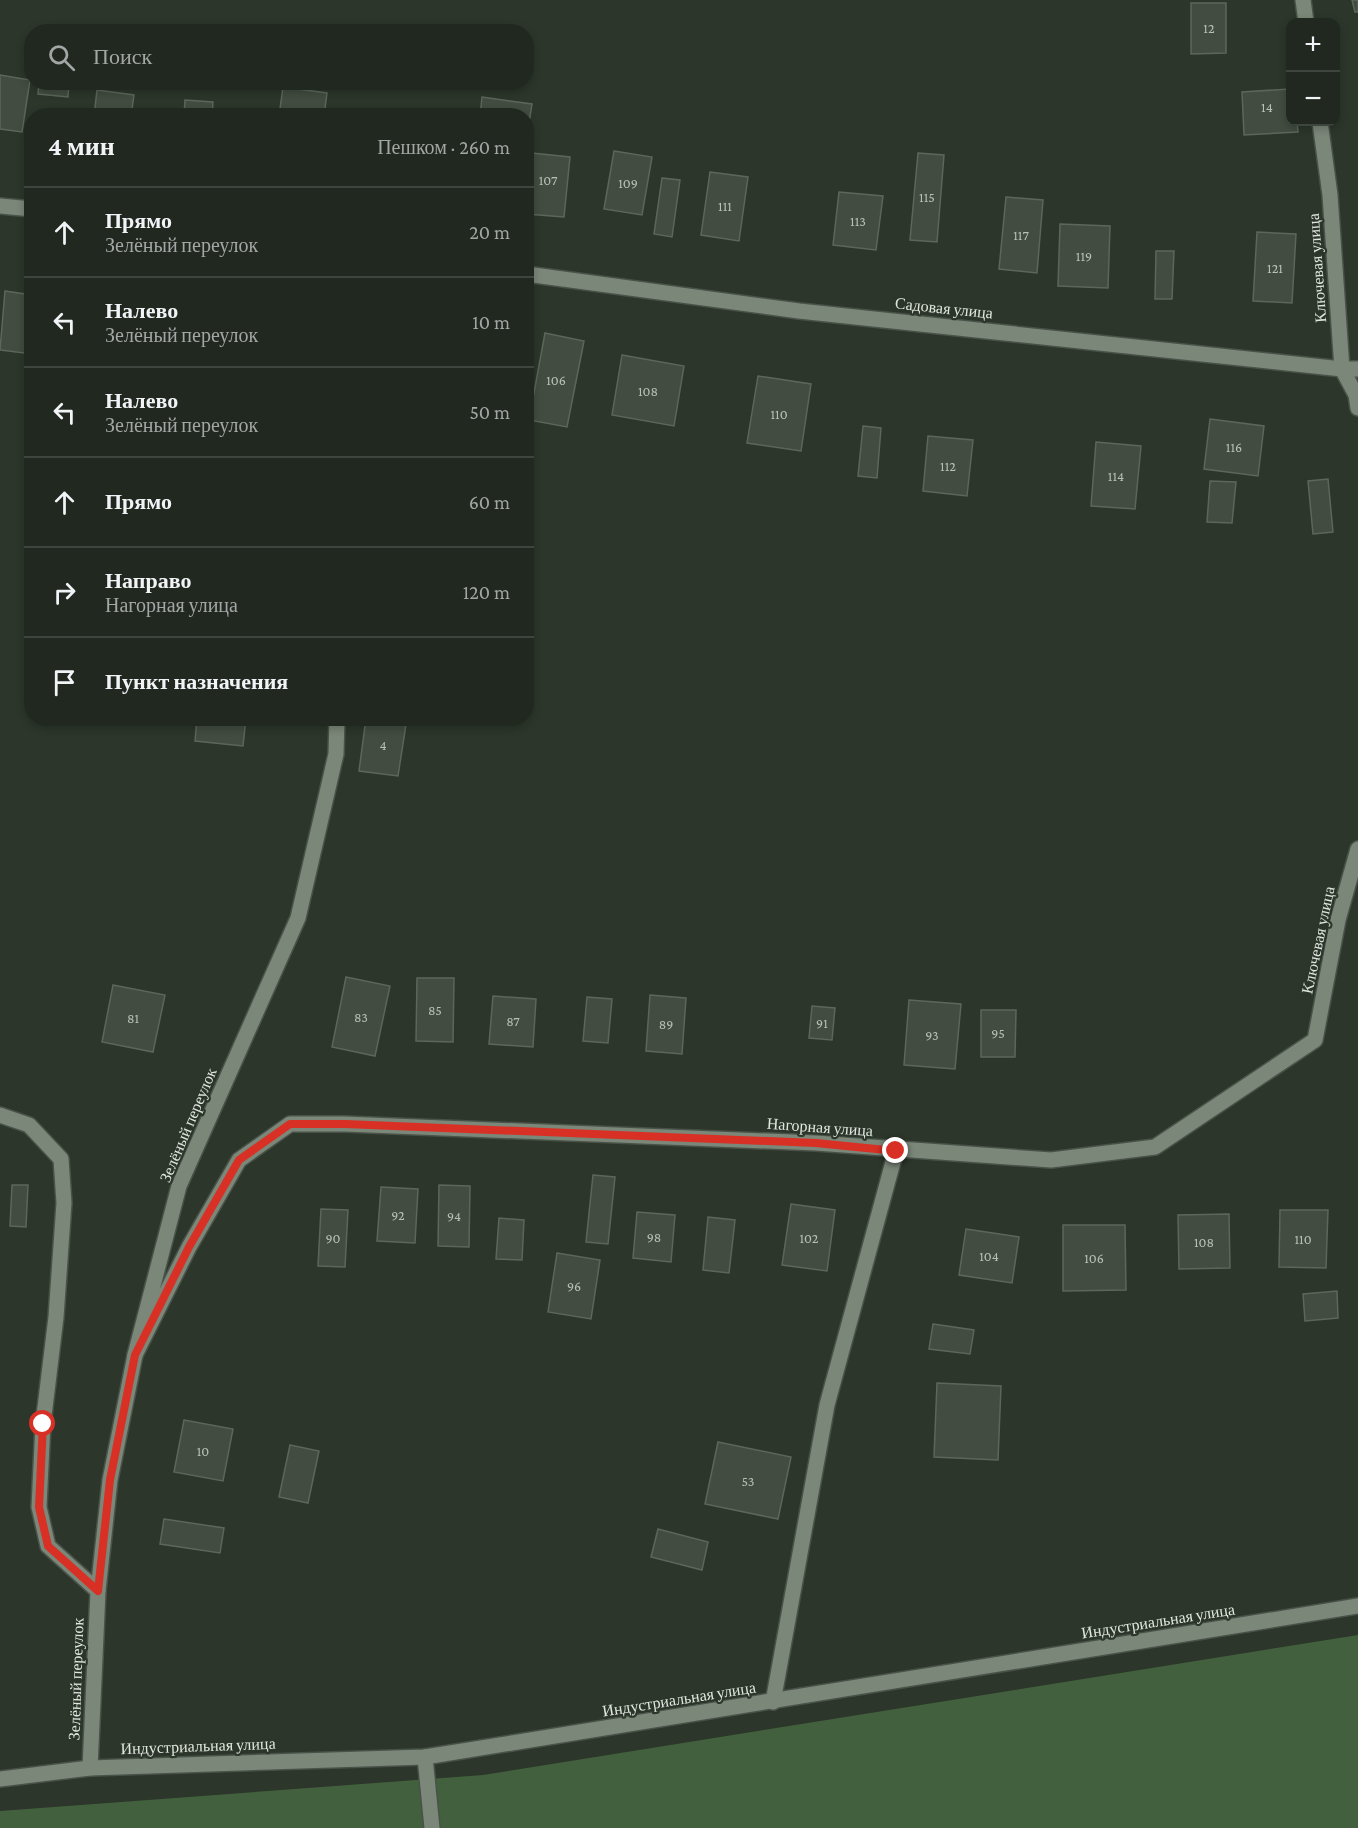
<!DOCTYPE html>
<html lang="ru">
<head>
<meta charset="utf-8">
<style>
	body { margin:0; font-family:"Crimson Pro",serif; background:#293029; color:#f1f3f6 }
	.controls { position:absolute; right:18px; top:18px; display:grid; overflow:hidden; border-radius:12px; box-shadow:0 3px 9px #0003 }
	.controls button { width:54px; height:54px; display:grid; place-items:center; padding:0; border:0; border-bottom:2px solid #3e443e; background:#212820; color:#f1f3f6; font:30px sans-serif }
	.stop { position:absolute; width:18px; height:18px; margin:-14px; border:4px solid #d93025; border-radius:50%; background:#fff }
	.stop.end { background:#d93025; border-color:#fff; box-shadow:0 2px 6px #0008 }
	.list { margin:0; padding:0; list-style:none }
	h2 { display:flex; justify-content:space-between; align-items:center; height:78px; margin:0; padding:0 24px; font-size:26px }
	h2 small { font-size:20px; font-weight:400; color:#a2a6a5 }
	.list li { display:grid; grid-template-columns:39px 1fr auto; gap:18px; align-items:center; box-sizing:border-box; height:90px; padding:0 24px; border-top:2px solid #3e443e }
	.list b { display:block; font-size:22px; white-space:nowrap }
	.list p { margin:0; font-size:20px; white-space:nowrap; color:#a2a6a5 }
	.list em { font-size:20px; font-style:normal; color:#a2a6a5 }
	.icon { flex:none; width:33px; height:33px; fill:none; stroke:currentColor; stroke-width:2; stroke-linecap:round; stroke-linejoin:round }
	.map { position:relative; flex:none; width:1358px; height:1828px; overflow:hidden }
	.search { position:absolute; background:#212820; box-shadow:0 3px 9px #0003; left:24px; top:24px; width:510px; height:66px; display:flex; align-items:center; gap:15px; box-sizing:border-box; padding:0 21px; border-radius:24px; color:#a2a6a5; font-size:22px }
	.panel { position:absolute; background:#212820; box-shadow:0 3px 9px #0003; left:24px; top:108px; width:510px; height:618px; border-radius:24px }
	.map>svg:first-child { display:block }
	.green { fill:#42603d }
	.building { fill:#424c40; stroke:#5c675b; stroke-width:1.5 }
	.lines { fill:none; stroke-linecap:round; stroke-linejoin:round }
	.minor-casing { stroke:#495248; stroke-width:18 }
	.minor { stroke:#7b8779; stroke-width:15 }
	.route { stroke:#d93025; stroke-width:8 }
	.labels { text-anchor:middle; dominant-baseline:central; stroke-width:4.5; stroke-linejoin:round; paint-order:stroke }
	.number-label { font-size:14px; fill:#b9c0b8 }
	.street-label { font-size:16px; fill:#e1e7e0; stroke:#2c362a }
</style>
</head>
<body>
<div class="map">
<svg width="1358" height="1828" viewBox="0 0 1358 1828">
	<rect width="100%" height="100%" fill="#2c362a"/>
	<path class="green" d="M1358 1635V1828H0V1811L483 1775Z"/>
	<g class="building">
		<path d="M1352 0H1358V12H1355Z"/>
		<path d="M1191 3H1226V53L1191 54Z"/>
		<path d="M0 75 30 80 22 132 0 129Z"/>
		<path d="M39 82H69L68 97 38 94Z"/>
		<path d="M283 87 327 93 324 116H279Z"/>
		<path d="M1290 89V122H1297L1298 132 1244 135 1242 92Z"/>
		<path d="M97 90 134 95 131 116H94Z"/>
		<path d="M482 97 532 104 526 142V116H480Z"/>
		<path d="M185 100 213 102 212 116H184Z"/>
		<path d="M614 151 652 157 642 215 604 209Z"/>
		<path d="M532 153 570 157 564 217 526 214Z"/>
		<path d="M918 153 944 155 937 242 910 240Z"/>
		<path d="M710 172 748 177 739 241 701 235Z"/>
		<path d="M662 178 680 180 672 237 654 234Z"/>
		<path d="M839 192 883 196 876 250 833 245Z"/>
		<path d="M1006 197 1043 200 1037 273 999 269Z"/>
		<path d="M1060 224 1110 226 1108 288 1058 286Z"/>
		<path d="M1257 232 1296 234 1292 303 1253 301Z"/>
		<path d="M1156 251H1174L1172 299H1155Z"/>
		<path d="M5 291 32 295V354L0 350Z"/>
		<path d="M545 333 584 341 567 427 529 420Z"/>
		<path d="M622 355 684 366 674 426 612 415Z"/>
		<path d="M758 376 811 384 801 451 747 443Z"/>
		<path d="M1210 419 1264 426 1258 476 1204 469Z"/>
		<path d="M863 426 881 428 877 478 858 476Z"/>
		<path d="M928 436 973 440 967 496 923 491Z"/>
		<path d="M1096 442 1141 446 1135 509 1091 506Z"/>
		<path d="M1328 479 1333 532 1313 534 1308 481Z"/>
		<path d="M1210 481 1236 482 1232 523 1207 522Z"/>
		<path d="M197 718H246L243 746 195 741Z"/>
		<path d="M366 718H407L398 776 359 771Z"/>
		<path d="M346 977 390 986 375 1056 332 1047Z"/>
		<path d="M417 978H454L453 1042 416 1041Z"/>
		<path d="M113 985 165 995 153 1052 102 1042Z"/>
		<path d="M650 995 686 998 682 1054 646 1051Z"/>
		<path d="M493 996 536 999 533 1047 489 1044Z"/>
		<path d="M587 997 612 999 608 1043 583 1041Z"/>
		<path d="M909 1000 961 1004 955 1069 904 1065Z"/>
		<path d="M812 1006 835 1008 832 1040 809 1038Z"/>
		<path d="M981 1010H1016L1015 1057H981Z"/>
		<path d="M593 1175 615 1177 608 1244 586 1242Z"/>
		<path d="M12 1185H28L26 1227 10 1226Z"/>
		<path d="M439 1185 470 1186 469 1247 438 1246Z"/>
		<path d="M381 1187 418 1189 415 1243 377 1241Z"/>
		<path d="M791 1204 835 1210 827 1271 782 1265Z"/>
		<path d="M321 1209 348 1210 345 1267 318 1266Z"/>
		<path d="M1280 1210H1328L1326 1268 1279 1267Z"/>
		<path d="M637 1212 675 1215 671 1262 633 1258Z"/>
		<path d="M1229 1214 1230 1268 1179 1269 1178 1215Z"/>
		<path d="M708 1217 735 1220 729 1273 703 1270Z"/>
		<path d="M499 1218 524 1220 522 1260 496 1259Z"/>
		<path d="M1063 1225H1125L1126 1290 1063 1291Z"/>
		<path d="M966 1229 1019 1237 1012 1283 959 1275Z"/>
		<path d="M557 1253 600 1260 591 1319 548 1312Z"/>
		<path d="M1337 1291 1338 1318 1305 1321 1303 1294Z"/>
		<path d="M933 1324 974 1330 970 1354 929 1349Z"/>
		<path d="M937 1383 1001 1386 998 1460 934 1457Z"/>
		<path d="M184 1420 233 1429 223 1481 174 1472Z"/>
		<path d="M718 1442 791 1457 778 1519 705 1504Z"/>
		<path d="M290 1445 319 1451 308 1503 279 1497Z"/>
		<path d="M164 1519 224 1528 220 1553 160 1544Z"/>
		<path d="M658 1529 708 1542 702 1570 651 1557Z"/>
	</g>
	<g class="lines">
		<defs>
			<g id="minor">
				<path d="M1303 0 1306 22"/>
				<path d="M1320 122 1330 195 1342 369 1356 395 1358 408"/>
				<path d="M0 206 32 209"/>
				<path d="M526 274 799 311 1342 369H1358"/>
				<path d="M0 1115 29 1125 61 1159 64 1203 56 1317 43 1424 39 1507 48 1546 98 1591 90 1768"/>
				<path d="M135 1355 189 1247 239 1160 290 1124H345L816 1143 1051 1160 1155 1147 1315 1040 1338 920 1358 849"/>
				<path d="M98 1591 110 1480 135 1355 179 1186 298 918 336 754 337 718"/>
				<path d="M773 1702 827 1405 896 1151"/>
				<path d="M425 1757 432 1828"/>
				<path d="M0 1779 90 1768 425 1757 1358 1606"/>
			</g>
		</defs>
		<use href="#minor" class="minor-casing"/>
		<use href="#minor" class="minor"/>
	</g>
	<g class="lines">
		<path class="route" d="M43 1424 39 1507 48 1546 98 1591 110 1480 135 1355 189 1247 239 1160 290 1124H345L816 1143 896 1151"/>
	</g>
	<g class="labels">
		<g class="number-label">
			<text x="1209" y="28">12</text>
			<text x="1267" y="107">14</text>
			<text x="548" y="180">107</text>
			<text x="628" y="183">109</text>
			<text x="927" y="197">115</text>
			<text x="725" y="206">111</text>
			<text x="858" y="221">113</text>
			<text x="1021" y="235">117</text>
			<text x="1084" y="256">119</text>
			<text x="1275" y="268">121</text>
			<text x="556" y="380">106</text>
			<text x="648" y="391">108</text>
			<text x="779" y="414">110</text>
			<text x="1234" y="447">116</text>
			<text x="948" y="466">112</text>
			<text x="1116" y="476">114</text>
			<text x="383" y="745">4</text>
			<text x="435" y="1010">85</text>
			<text x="361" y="1017">83</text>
			<text x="133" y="1018">81</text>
			<text x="513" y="1021">87</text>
			<text x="822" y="1023">91</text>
			<text x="666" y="1024">89</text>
			<text x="998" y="1033">95</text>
			<text x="932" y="1035">93</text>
			<text x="398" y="1215">92</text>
			<text x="454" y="1216">94</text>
			<text x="654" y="1237">98</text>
			<text x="333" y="1238">90</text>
			<text x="809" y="1238">102</text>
			<text x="1303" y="1239">110</text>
			<text x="1204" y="1242">108</text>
			<text x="989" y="1256">104</text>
			<text x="1094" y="1258">106</text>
			<text x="574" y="1286">96</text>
			<text x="203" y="1451">10</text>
			<text x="748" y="1481">53</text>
		</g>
		<g class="street-label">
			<text transform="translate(1317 268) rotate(-94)">Ключевая улица</text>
			<text transform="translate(944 308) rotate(6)">Садовая улица</text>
			<text transform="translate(1318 940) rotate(-78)">Ключевая улица</text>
			<text transform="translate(188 1125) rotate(-67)">Зелёный переулок</text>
			<text transform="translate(820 1127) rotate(4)">Нагорная улица</text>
			<text transform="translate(1158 1621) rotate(-9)">Индустриальная улица</text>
			<text transform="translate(76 1679) rotate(-88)">Зелёный переулок</text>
			<text transform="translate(679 1699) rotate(-9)">Индустриальная улица</text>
			<text transform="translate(198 1746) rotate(-2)">Индустриальная улица</text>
		</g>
	</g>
</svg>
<div class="controls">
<button>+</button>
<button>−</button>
</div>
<div class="stop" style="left:43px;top:1424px"></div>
<div class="stop end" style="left:896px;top:1151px"></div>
<div class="search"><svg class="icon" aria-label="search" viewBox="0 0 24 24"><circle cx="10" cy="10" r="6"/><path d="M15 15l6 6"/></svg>Поиск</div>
<section class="panel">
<h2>4 мин<small>Пешком · 260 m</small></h2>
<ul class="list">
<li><svg class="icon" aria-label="ahead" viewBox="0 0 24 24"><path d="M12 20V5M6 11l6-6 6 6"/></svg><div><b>Прямо</b><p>Зелёный переулок</p></div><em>20 m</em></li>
<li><svg class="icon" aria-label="left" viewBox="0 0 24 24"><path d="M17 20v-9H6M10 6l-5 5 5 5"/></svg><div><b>Налево</b><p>Зелёный переулок</p></div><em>10 m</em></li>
<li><svg class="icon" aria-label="left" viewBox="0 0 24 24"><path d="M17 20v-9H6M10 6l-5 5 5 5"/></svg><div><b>Налево</b><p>Зелёный переулок</p></div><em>50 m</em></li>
<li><svg class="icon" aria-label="ahead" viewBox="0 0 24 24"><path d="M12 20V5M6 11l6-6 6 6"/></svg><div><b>Прямо</b></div><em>60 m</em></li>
<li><svg class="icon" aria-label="right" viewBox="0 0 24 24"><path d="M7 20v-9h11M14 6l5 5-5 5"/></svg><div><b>Направо</b><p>Нагорная улица</p></div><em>120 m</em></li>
<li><svg class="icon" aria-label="arrive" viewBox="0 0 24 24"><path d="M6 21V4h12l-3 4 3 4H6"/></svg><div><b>Пункт назначения</b></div></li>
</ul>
</section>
</div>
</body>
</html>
